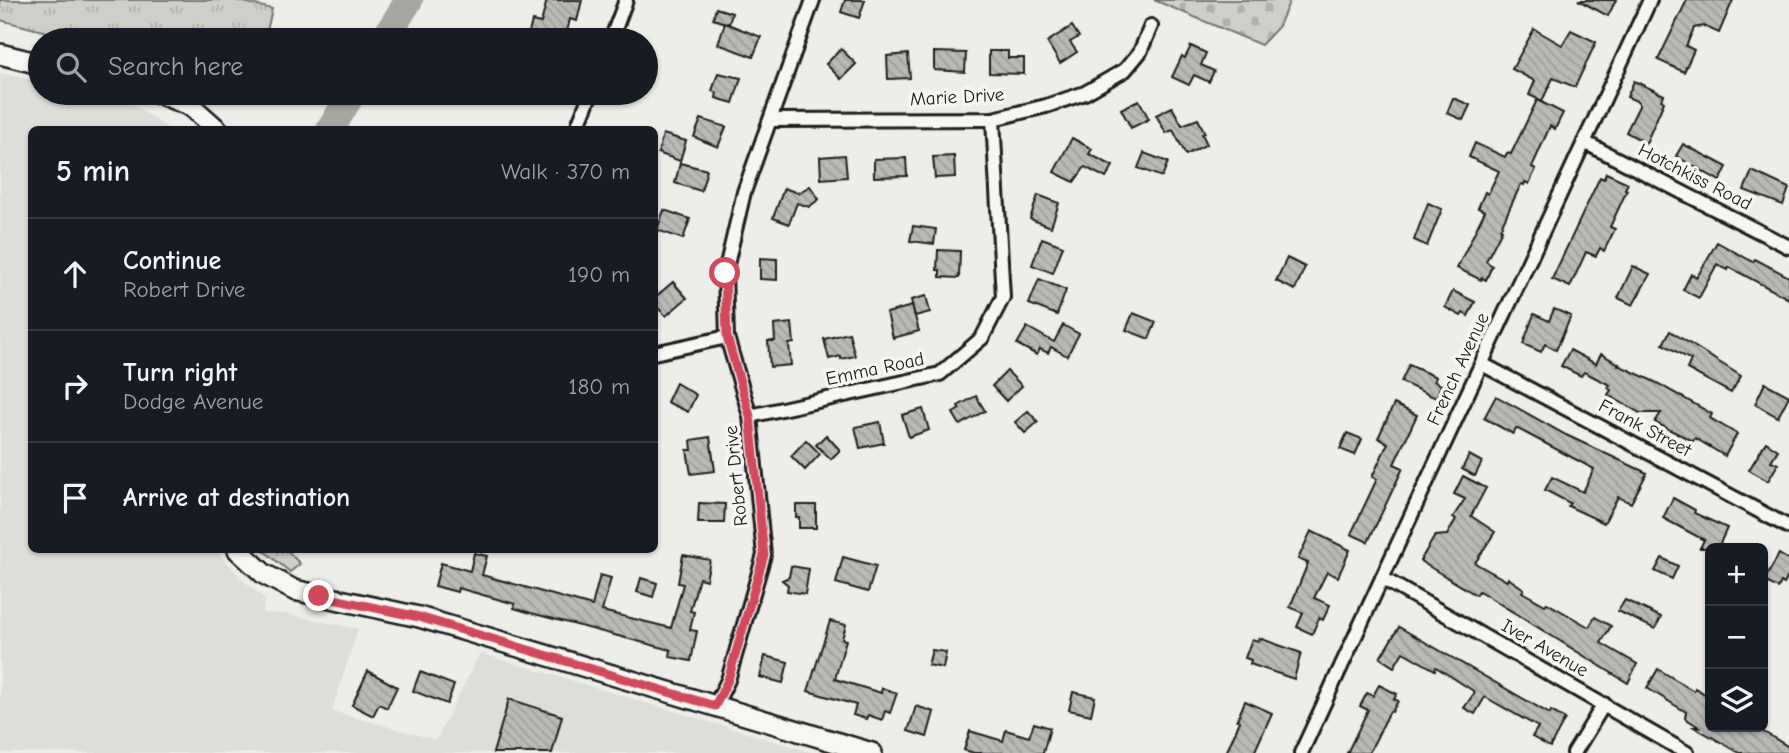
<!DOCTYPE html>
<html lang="en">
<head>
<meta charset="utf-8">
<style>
	body { margin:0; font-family:"Comic Neue",sans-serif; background:#20242c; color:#f1f3f6 }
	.controls { position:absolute; right:21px; bottom:21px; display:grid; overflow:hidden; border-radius:10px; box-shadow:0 2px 5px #0004 }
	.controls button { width:63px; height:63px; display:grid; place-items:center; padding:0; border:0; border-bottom:2px solid #363941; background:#171b24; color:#f1f3f6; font:35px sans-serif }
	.stop { position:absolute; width:21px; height:21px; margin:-16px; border:5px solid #d1495b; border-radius:50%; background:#fff }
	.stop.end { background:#d1495b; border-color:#fff; box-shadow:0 2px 7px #0008 }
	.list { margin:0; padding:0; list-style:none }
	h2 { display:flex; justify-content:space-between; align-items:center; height:91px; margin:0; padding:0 28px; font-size:30px }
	h2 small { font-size:23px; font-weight:400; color:#9ea1a6 }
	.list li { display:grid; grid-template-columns:46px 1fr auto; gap:21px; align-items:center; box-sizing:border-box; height:112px; padding:0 28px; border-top:2px solid #363941 }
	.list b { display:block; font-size:26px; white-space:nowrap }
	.list p { margin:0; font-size:23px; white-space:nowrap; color:#9ea1a6 }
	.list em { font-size:23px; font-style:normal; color:#9ea1a6 }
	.icon { flex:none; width:38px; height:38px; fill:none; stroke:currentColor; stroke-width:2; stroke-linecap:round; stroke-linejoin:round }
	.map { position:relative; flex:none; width:1789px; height:753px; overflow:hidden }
	.search { position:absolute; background:#171b24; box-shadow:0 2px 5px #0004; left:28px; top:28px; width:630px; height:77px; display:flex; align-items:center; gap:18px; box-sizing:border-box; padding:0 24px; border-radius:38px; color:#9ea1a6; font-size:26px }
	.panel { position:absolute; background:#171b24; box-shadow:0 2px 5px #0004; left:28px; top:126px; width:630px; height:427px; border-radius:10px }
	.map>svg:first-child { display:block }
	.built { fill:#ddddda }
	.grass { fill:url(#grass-tufts); stroke:#757574; stroke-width:2 }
	.cemetery { fill:url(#cemetery-stones); stroke:#757574; stroke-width:2 }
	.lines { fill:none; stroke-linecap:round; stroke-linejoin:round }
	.river { stroke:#a6a6a3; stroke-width:28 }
	.building { fill:url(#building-back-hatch); stroke:#1c1c1c; stroke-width:2 }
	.street-casing { stroke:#1c1c1c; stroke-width:18 }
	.secondary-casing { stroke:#1c1c1c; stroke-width:24 }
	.street { stroke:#f6f6f2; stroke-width:12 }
	.secondary { stroke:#f6f6f2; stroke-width:19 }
	.route { stroke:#d1495b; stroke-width:9 }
	.labels { text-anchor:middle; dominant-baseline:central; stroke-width:7; stroke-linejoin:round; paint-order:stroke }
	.street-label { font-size:19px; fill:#1c1c1c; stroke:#f6f6f2 }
</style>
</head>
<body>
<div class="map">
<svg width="1789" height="753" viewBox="0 0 1789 753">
	<defs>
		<pattern id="grass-tufts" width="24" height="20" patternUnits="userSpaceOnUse" patternTransform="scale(1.75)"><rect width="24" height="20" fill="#cececb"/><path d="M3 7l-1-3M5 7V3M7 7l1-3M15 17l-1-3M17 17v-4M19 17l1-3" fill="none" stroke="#b0b0ae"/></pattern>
		<pattern id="cemetery-stones" width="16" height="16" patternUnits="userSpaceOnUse" patternTransform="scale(1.75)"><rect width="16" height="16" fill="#cececb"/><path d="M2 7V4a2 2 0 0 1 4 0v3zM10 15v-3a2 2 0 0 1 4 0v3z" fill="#b0b0ae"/></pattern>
		<pattern id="building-back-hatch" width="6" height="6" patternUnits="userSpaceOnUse" patternTransform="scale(1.75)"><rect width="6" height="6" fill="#b9b9b6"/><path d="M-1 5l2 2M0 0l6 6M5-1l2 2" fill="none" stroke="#9e9e9c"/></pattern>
	</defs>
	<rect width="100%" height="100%" fill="#edede9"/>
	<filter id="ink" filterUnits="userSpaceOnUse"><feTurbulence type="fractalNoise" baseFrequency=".0143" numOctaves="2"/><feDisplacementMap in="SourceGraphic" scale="14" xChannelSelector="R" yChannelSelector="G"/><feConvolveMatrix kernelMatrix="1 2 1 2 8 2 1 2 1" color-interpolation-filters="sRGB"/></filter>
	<g filter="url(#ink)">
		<path class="built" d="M0 73 40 82V93H84L132 104 169 129 32 130V550H216L241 578 265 599 263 613 286 614 358 629 332 711 436 740 480 653 814 753H0Z"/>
		<g class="grass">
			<path d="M0 0H235L272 9 265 40H78L0 20Z"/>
			<path d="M263 550H287L300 564 290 572Z"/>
		</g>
		<path class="cemetery" d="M1154 0H1290L1279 26 1261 45Z"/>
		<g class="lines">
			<g class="river">
				<path d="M384 40 409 0"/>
				<path d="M330 130 352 93"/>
			</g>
		</g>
		<g class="building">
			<path d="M547 0H582L577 21 570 19 565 40H527L532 21 541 23Z"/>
			<path d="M845 0H865L859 18 841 12Z"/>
			<path d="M1578 0H1616L1608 16Z"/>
			<path d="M1687 0H1733L1719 33 1704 26 1694 28 1686 46 1694 50 1684 72 1658 60Z"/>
			<path d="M716 8 732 13 729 24 713 19Z"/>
			<path d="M725 23 761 37 753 57 718 44Z"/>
			<path d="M1072 26 1079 37 1070 42 1077 52 1060 63 1047 42Z"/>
			<path d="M1534 29 1562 45 1571 30 1596 42 1575 87 1553 78 1542 101 1529 95 1535 81 1512 69Z"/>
			<path d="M1191 46 1206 53 1201 65 1214 71 1209 82 1194 75 1189 85 1172 77 1182 56 1185 58Z"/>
			<path d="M841 49 856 64 841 79 826 64Z"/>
			<path d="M989 51H1008V58H1024V74L989 73Z"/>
			<path d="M934 52 966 53 965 72 934 70Z"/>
			<path d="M908 54 910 78 888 79 887 56Z"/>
			<path d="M718 73 741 78 733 103 716 98 717 93 712 91Z"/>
			<path d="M1634 81 1664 95 1661 100 1664 102 1646 143 1626 132 1639 106V102L1627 97Z"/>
			<path d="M1453 98 1470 105 1463 120 1447 113Z"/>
			<path d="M1139 100 1149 119 1131 128 1121 109Z"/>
			<path d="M1537 100 1563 113 1555 129 1550 126 1532 167 1536 169 1529 184 1525 182 1524 185 1521 184 1500 229 1502 230 1486 261 1492 266 1486 280 1482 278 1481 280 1457 268 1485 211 1478 208 1485 192 1488 194 1499 171 1469 157 1475 143 1505 157 1507 153 1511 154Z"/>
			<path d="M1172 107 1182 125 1198 119 1205 133 1202 134 1207 144 1186 155 1173 130 1166 133 1156 115Z"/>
			<path d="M701 119 726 127 718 147 694 137Z"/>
			<path d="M663 134 686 141 680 161 658 153Z"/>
			<path d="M1072 138 1092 149 1089 154 1113 166 1106 178 1085 167 1074 182 1054 172Z"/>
			<path d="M1683 144 1727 167 1720 181 1676 156Z"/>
			<path d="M1144 153 1168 162 1162 177 1138 168Z"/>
			<path d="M845 155 847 177 821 179 820 157Z"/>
			<path d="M954 156 955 177 935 178 933 157Z"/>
			<path d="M906 158 907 176 874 177V159Z"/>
			<path d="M680 163 707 170 701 191 675 183Z"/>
			<path d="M1752 171 1789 188 1783 205 1744 190Z"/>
			<path d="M1606 173 1628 183 1625 189 1627 190 1610 227 1615 229 1604 251 1600 248 1596 256 1586 252 1570 287 1552 279 1600 177 1604 179Z"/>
			<path d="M810 186 819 199 809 207 797 203 789 224 773 218 784 188 798 193Z"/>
			<path d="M1038 195 1059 203 1051 227 1030 219Z"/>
			<path d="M1428 203 1442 209 1427 246 1414 240Z"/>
			<path d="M664 210 690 219 683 239 657 230Z"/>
			<path d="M913 226 936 229 934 244 910 241Z"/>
			<path d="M1042 238 1063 246 1053 273 1032 265Z"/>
			<path d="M1717 242 1753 262 1755 259 1789 277V299L1729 267 1728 270 1717 264 1699 298 1683 290 1691 274 1697 277Z"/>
			<path d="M938 250 960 251 959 278 940 277V270H937Z"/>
			<path d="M760 258 777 259V280L760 279Z"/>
			<path d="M1287 258 1305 267 1295 290 1276 281Z"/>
			<path d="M1633 266 1650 274 1633 305 1618 298Z"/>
			<path d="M1039 279 1066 290 1057 315 1029 304Z"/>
			<path d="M673 282 687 298 666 316 654 304V298Z"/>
			<path d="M1453 291 1475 302 1468 316 1463 313 1461 316 1445 307Z"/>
			<path d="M926 296 930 312 915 316 911 300Z"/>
			<path d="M912 306 919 331 893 338 887 313Z"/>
			<path d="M1554 309 1571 316 1556 350 1545 344 1541 352 1523 344 1534 314 1549 321Z"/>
			<path d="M1133 313 1156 322 1149 339 1126 330Z"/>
			<path d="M792 323 794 343 789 344 791 365 770 367 768 341H775L774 325Z"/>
			<path d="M1063 325 1079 334 1067 356 1051 347 1048 353 1040 349 1037 355 1017 344 1027 327 1054 342Z"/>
			<path d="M1670 331 1741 376 1731 393 1687 369 1691 360 1663 344Z"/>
			<path d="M849 333 855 356 841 359V356L829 359 824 339Z"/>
			<path d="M1570 350 1596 364 1601 354 1619 364 1618 365 1655 382 1712 414 1710 418 1737 434 1725 456 1695 438 1693 441 1662 426 1655 422 1661 413H1640L1608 395 1611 390 1608 388 1610 385 1584 372 1581 376 1561 366Z"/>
			<path d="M1409 365 1436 377 1434 381 1441 385 1436 398 1401 382Z"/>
			<path d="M1007 371 1022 386 1006 401 992 386Z"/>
			<path d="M676 383 696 395 688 412 667 402Z"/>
			<path d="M1765 383 1789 396 1778 417 1755 404Z"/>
			<path d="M976 396 985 411 960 425 953 413 960 409 958 406Z"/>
			<path d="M1496 396 1566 435 1647 473 1631 503 1618 497 1604 523 1568 506 1570 503 1545 490 1552 477 1583 492 1594 469 1516 428 1513 434 1484 418Z"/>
			<path d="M1394 404 1417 415 1394 464 1403 468 1368 542 1351 534 1377 479 1372 477 1388 443 1378 438Z"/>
			<path d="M923 409 929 430 909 437 902 415Z"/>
			<path d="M1028 411 1038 422 1025 433 1015 422Z"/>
			<path d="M880 422 884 443 860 448 855 427Z"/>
			<path d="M1347 433 1362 439 1355 455 1340 449Z"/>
			<path d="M826 435 840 450 831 459 816 445Z"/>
			<path d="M710 437 715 471 691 474 687 450H692L691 440Z"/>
			<path d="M806 440 820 454 805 470 791 456Z"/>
			<path d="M1766 442 1778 450 1771 461 1778 464 1768 481 1749 470Z"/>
			<path d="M1469 455 1482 462 1475 476 1462 469Z"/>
			<path d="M1463 476 1486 488 1471 516 1495 532 1475 563 1507 581 1508 578 1524 589 1522 592 1545 605 1547 603 1589 627 1595 617 1611 626 1601 643 1637 664 1628 683 1479 591 1476 595 1420 561 1435 536 1447 535 1456 519 1453 517 1465 499 1454 494Z"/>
			<path d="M1673 498 1695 510 1694 513 1727 528 1718 548H1700L1704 540 1663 518Z"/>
			<path d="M699 503 725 504 724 523H698Z"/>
			<path d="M796 505H816V528H799V517H796Z"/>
			<path d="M1311 531 1350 550 1338 577 1327 572 1314 598 1330 605 1323 620 1319 618 1312 634 1297 627 1303 613 1290 607 1308 563 1298 559Z"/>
			<path d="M474 553 487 556 482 575 592 606 600 575 611 578 602 611 671 628 683 584 678 583 683 555 710 560 706 580 699 578 690 611 694 612 690 630 697 631 691 661 670 657 671 650 531 613 514 608 515 604 458 588 457 592 435 586 441 563 470 571Z"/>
			<path d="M1779 554 1789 560V575L1784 584 1781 582 1778 588 1764 581Z"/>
			<path d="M843 557 876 566 868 592 836 583Z"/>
			<path d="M1662 558 1678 566 1672 579 1655 571Z"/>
			<path d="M791 566 809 569 805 594 787 591 788 585 782 580 789 577Z"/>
			<path d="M641 578 657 583 653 597 637 592Z"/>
			<path d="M1625 600 1661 617 1655 629 1618 611Z"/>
			<path d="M830 621 846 625 842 639 846 640 835 679 881 693 882 688 897 693 890 713 885 711 882 720 868 715 866 719 853 715 856 705 808 691Z"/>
			<path d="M1399 627 1550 714 1551 711 1565 719 1550 747 1532 737 1538 727 1485 697 1475 714 1464 708 1475 692 1436 667 1435 670 1403 652 1394 667 1380 658Z"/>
			<path d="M1259 638 1301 653 1294 679 1250 664 1251 660 1245 658 1252 639 1258 641Z"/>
			<path d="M932 650 946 652 943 668 928 665Z"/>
			<path d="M765 656 788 662 783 683 760 677Z"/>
			<path d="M1658 669 1694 691 1695 688 1710 697V727H1765L1762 731 1789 747V753H1740L1694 727H1699L1685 718 1686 712 1647 688Z"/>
			<path d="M368 671 397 687 387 708 379 704 373 716 352 705Z"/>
			<path d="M420 672 454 685 447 704 413 691Z"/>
			<path d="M1379 685 1397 694 1394 699 1398 701 1392 712 1390 711 1369 753H1347L1368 710 1360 706 1367 693 1373 696Z"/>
			<path d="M1073 692 1095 697 1091 715 1069 710Z"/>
			<path d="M509 699 562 716 552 753H493Z"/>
			<path d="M1245 701 1272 713 1254 753H1226L1240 721 1237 720Z"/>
			<path d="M916 706 934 712 927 737 908 731Z"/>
			<path d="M1034 723 1050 728 1043 753H974L964 750 970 731 1003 741 1006 730 1029 737Z"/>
		</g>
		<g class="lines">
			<defs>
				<g id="street">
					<path d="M611 40 626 0"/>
					<path d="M771 120 993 119 1046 106 1085 93 1125 70 1140 52 1151 26"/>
					<path d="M576 130 591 93"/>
					<path d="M1584 142 1789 247"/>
					<path d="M654 353 727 337"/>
					<path d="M1482 364 1789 527"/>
					<path d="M750 416 940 374 982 338 1003 297 993 119"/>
					<path d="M1382 578 1687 753"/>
					<path d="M715 706 728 680 764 555 750 416 727 337 725 273 744 192 813 0"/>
					<path d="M1301 753 1650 0"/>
					<path d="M1574 753 1604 704"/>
				</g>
				<g id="secondary">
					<path d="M0 54 40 64"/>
					<path d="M158 93 191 106 218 130"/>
					<path d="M238 550 264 574 294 590 419 617 872 753"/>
				</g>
			</defs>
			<use href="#street" class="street-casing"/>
			<use href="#secondary" class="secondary-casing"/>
			<use href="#street" class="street"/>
			<use href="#secondary" class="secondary"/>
		</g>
	</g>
	<g class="lines" filter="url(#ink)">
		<path class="route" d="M319 596 419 617 715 706 728 680 764 555 750 416 727 337 725 273"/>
	</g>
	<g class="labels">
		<g class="street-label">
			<text transform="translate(957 97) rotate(-3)">Marie Drive</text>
			<text transform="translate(1695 177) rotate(27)">Hotchkiss Road</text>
			<text transform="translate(875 369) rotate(-12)">Emma Road</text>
			<text transform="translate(1458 369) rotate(-65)">French Avenue</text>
			<text transform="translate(1645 428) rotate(28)">Frank Street</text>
			<text transform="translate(736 476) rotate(-96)">Robert Drive</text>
			<text transform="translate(1545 648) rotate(30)">Iver Avenue</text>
		</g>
	</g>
</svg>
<div class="controls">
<button>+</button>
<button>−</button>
<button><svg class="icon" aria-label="layers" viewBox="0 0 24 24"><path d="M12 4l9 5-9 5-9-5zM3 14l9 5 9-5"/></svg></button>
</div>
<div class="stop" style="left:725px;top:273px"></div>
<div class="stop end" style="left:319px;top:596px"></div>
<div class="search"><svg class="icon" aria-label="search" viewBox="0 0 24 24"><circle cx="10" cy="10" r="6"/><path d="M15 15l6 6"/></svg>Search here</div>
<section class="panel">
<h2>5 min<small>Walk · 370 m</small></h2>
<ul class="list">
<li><svg class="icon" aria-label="ahead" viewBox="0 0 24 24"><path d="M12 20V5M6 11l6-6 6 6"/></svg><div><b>Continue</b><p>Robert Drive</p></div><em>190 m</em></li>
<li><svg class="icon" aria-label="right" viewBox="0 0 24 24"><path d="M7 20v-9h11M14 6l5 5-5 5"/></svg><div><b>Turn right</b><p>Dodge Avenue</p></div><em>180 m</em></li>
<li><svg class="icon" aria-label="arrive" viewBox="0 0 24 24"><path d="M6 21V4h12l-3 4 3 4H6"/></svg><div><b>Arrive at destination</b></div></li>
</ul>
</section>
</div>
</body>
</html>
